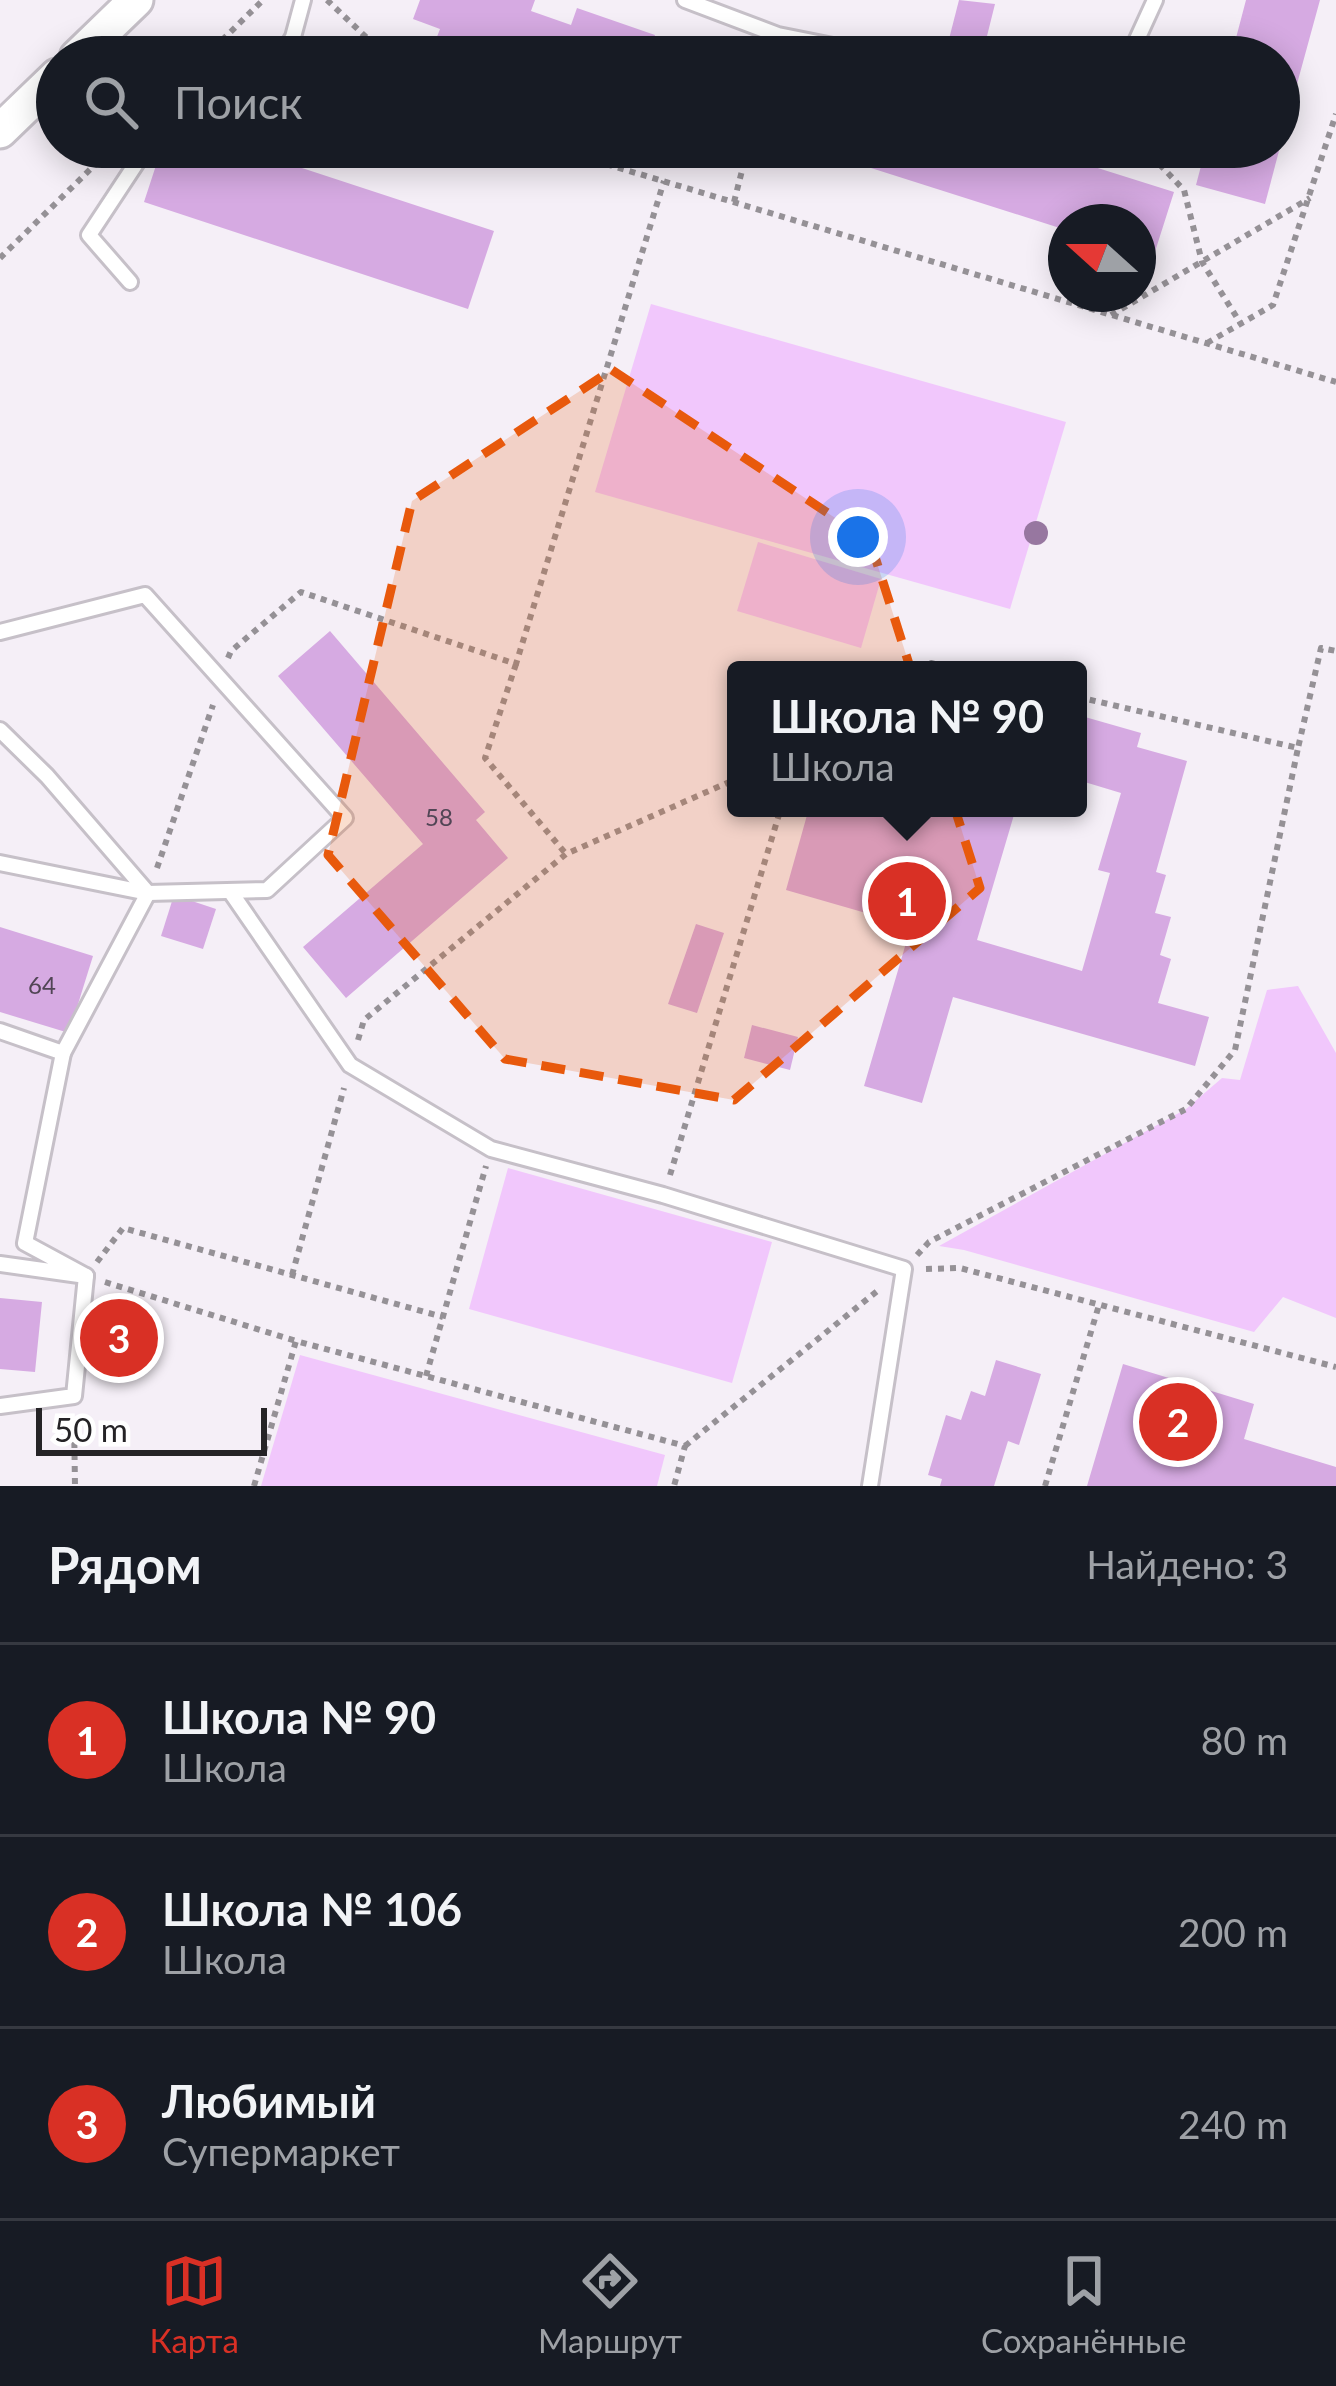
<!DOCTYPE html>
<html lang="ru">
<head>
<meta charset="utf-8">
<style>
	body { margin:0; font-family:Lato,sans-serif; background:#242831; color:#f1f3f6 }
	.compass { position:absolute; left:1048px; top:204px; width:108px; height:108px; border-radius:50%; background:#171b24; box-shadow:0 6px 30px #0003; rotate:291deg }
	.scale { position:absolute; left:36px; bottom:30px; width:231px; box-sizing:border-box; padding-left:12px; border:6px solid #252326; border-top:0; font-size:33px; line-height:42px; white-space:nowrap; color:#252326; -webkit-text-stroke:9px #fff; paint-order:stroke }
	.you { position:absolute; left:858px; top:537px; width:42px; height:42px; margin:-30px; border:9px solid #fff; border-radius:50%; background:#1a73e8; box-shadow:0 0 0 18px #1a73e833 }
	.badge { display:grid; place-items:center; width:78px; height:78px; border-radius:50%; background:#d93025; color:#fff; font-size:39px; font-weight:700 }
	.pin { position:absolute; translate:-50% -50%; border:6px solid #fff; box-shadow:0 3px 12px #0006 }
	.popup { position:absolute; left:727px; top:661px; width:360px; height:156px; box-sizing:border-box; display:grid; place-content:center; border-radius:12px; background:#171b24; filter:drop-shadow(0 3px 9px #0005); font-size:39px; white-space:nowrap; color:#9ea1a6 }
	.popup b { font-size:45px; color:#f1f3f6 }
	.popup::after { content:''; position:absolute; left:50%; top:100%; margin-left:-24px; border:24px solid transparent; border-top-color:#171b24 }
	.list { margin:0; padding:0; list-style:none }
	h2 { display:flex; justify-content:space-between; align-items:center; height:156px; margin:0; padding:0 48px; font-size:51px }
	h2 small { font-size:39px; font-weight:400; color:#9ea1a6 }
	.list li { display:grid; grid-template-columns:78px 1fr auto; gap:36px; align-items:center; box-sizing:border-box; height:192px; padding:0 48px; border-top:3px solid #363941 }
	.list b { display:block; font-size:45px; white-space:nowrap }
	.list p { margin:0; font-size:39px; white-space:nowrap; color:#9ea1a6 }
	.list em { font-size:39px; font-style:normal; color:#9ea1a6 }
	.icon { flex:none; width:66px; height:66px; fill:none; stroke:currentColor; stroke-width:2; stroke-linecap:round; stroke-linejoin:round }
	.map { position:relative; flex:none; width:1336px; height:1486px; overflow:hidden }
	.search { position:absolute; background:#171b24; box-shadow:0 6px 30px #0003; left:36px; right:36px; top:36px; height:132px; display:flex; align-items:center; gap:30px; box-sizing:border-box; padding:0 42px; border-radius:66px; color:#9ea1a6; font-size:45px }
	.sheet { height:732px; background:#171b24 }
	nav { display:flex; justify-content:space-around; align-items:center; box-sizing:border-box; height:168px; border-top:3px solid #363941; background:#171b24; font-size:33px; color:#9ea1a6 }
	nav a { display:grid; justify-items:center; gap:6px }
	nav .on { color:#d93025 }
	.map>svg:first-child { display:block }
	.green { fill:#f1c7fc }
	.building { fill:#d6aae2 }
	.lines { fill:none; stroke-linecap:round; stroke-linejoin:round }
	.service-casing { stroke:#c6c0c8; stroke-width:20 }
	.tertiary-casing { stroke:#c6c0c8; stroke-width:39 }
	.path { stroke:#959196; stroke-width:6; stroke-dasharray:6 6; stroke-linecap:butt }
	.service { stroke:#fff; stroke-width:14 }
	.tertiary { stroke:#fff; stroke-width:33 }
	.tree { fill:#9777a0 }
	.marked { fill:#e8590c; fill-opacity:0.2; stroke:#e8590c; stroke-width:9; stroke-dasharray:24 15; stroke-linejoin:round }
	.labels { text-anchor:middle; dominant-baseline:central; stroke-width:12; stroke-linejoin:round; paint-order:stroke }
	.number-label { font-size:24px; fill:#514555 }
</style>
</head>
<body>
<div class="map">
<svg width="1336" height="1486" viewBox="0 0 1336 1486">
	<rect width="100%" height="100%" fill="#f5eff7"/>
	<g class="green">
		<path d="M651 304 1066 422 1010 609 595 492Z"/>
		<path d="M758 542 881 579 861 648 737 611Z"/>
		<path d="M1298 986 1336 1053V1318L1283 1297 1254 1332 964 1250 939 1246 1186 1109 1222 1078 1240 1080 1267 990Z"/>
		<path d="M508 1168 772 1242 732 1383 469 1309Z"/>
		<path d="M300 1355 665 1455 657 1486H261Z"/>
	</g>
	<g class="building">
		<path d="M420 0H535L531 11 571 25 577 8 655 35 647 57H529L506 49 503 57H460L433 47 440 29 413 19Z"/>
		<path d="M959 0 995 4 983 52 948 43Z"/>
		<path d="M1246 0H1320L1280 146 1279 57H1231Z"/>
		<path d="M162 147 206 157 209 147H238L494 231 468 309 144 202Z"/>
		<path d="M805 147H1031L1174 192 1153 258 1138 253V222H1066V230Z"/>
		<path d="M1206 147H1280L1265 204 1196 185Z"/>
		<path d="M330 631 485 812 476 820 508 858 346 998 303 947 423 844 278 676Z"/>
		<path d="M1078 715 1141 733 1137 747 1187 761 1156 872 1166 875 1155 913 1171 917 1160 955 1171 959 1158 1003 1209 1017 1195 1066 953 997 922 1103 864 1086 911 926 786 890 809 808H918L949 817 952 808H1016L977 940 1082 971 1110 873 1098 870 1121 793 1078 780Z"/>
		<path d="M174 895 216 909 203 949 161 936Z"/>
		<path d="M696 924 724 933 697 1013 668 1004Z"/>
		<path d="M0 927 93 956 69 1033 0 1012Z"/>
		<path d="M752 1025 798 1037 790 1070 744 1058Z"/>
		<path d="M0 1298 42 1302 35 1372 0 1369Z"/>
		<path d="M105 1313 136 1314 134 1362 103 1361Z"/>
		<path d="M996 1360 1041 1374 1019 1445 1008 1441 994 1486H940L942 1479 928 1475 946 1415 961 1420 971 1391 985 1396Z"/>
		<path d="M1123 1364 1254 1404 1244 1439 1336 1467V1486H1087Z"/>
	</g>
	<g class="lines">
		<defs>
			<g id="service">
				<path d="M685 0 778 35 888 57"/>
				<path d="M281 57 293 37 303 0"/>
				<path d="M1129 57 1155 0"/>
				<path d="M130 282 89 235 147 147"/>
				<path d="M0 632 145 595 345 818 267 890 148 893 0 863"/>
				<path d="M0 730 47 776 148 893"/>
				<path d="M230 891 350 1065 491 1149 663 1195 904 1269 870 1486"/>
				<path d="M0 1031 63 1053 148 893"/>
				<path d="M0 1264 86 1276 25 1243 63 1053"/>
				<path d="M0 1406 74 1396 86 1276"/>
			</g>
			<g id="tertiary">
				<path d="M77 57 136 0"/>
				<path d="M0 131 57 76"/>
			</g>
		</defs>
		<use href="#service" class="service-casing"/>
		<use href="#tertiary" class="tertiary-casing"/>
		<g class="path">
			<path d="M327 0 387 57"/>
			<path d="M205 57 263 0"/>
			<path d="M549 147 1336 382"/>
			<path d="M1143 147 1184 190 1202 262 1241 324"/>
			<path d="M734 202 748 147"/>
			<path d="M0 258 113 147"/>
			<path d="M1111 315 1310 198"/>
			<path d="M1207 343 1273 305 1336 114"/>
			<path d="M228 658 231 651 301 592 516 664 664 181"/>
			<path d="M516 664 485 758 566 854"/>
			<path d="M921 670 931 663 960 670"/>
			<path d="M1078 697 1298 748 1321 648 1336 651"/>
			<path d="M157 868 213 705"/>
			<path d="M358 1040 364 1020 566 854 736 779"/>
			<path d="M670 1175 781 808"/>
			<path d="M917 1255 929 1242 1186 1109 1235 1050 1298 748"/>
			<path d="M97 1262 123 1228 443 1317"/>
			<path d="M926 1269 960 1268 1336 1367"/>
			<path d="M292 1275 344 1088"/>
			<path d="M105 1282 296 1341"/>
			<path d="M426 1376 486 1166"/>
			<path d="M74 1418 75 1486"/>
			<path d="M685 1446 881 1288"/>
			<path d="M254 1486 296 1341 685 1446 674 1486"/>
			<path d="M1045 1486 1099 1305"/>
		</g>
		<use href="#service" class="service"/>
		<use href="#tertiary" class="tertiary"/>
	</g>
	<circle class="tree" cx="1036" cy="533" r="12"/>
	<path class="marked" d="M612 370 870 541 980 888 734 1100 505 1059 328 855 412 501Z"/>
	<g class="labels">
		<g class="number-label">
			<text x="439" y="816">58</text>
			<text x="42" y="984">64</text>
		</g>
	</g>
</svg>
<svg class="compass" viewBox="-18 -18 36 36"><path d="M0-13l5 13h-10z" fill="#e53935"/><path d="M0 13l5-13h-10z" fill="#9ea1a6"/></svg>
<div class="scale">50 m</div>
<div class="you"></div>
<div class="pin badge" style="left:907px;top:901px">1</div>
<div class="popup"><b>Школа № 90</b>Школа</div>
<div class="pin badge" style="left:1178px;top:1422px">2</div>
<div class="pin badge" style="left:119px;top:1338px">3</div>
<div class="search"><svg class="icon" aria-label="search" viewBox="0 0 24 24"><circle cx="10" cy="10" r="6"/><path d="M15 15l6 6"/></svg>Поиск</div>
</div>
<section class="sheet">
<h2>Рядом<small>Найдено: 3</small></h2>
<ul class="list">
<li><span class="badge">1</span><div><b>Школа № 90</b><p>Школа</p></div><em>80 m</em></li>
<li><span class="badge">2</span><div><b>Школа № 106</b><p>Школа</p></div><em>200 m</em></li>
<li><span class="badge">3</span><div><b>Любимый</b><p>Супермаркет</p></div><em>240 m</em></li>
</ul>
</section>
<nav>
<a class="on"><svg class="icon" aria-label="map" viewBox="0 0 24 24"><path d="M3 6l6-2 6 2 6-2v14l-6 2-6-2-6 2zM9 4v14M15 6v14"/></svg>Карта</a>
<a><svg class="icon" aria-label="directions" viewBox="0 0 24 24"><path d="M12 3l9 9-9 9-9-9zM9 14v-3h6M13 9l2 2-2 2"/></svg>Маршрут</a>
<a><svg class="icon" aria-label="saved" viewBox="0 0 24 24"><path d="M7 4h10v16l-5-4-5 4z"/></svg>Сохранённые</a>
</nav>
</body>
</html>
